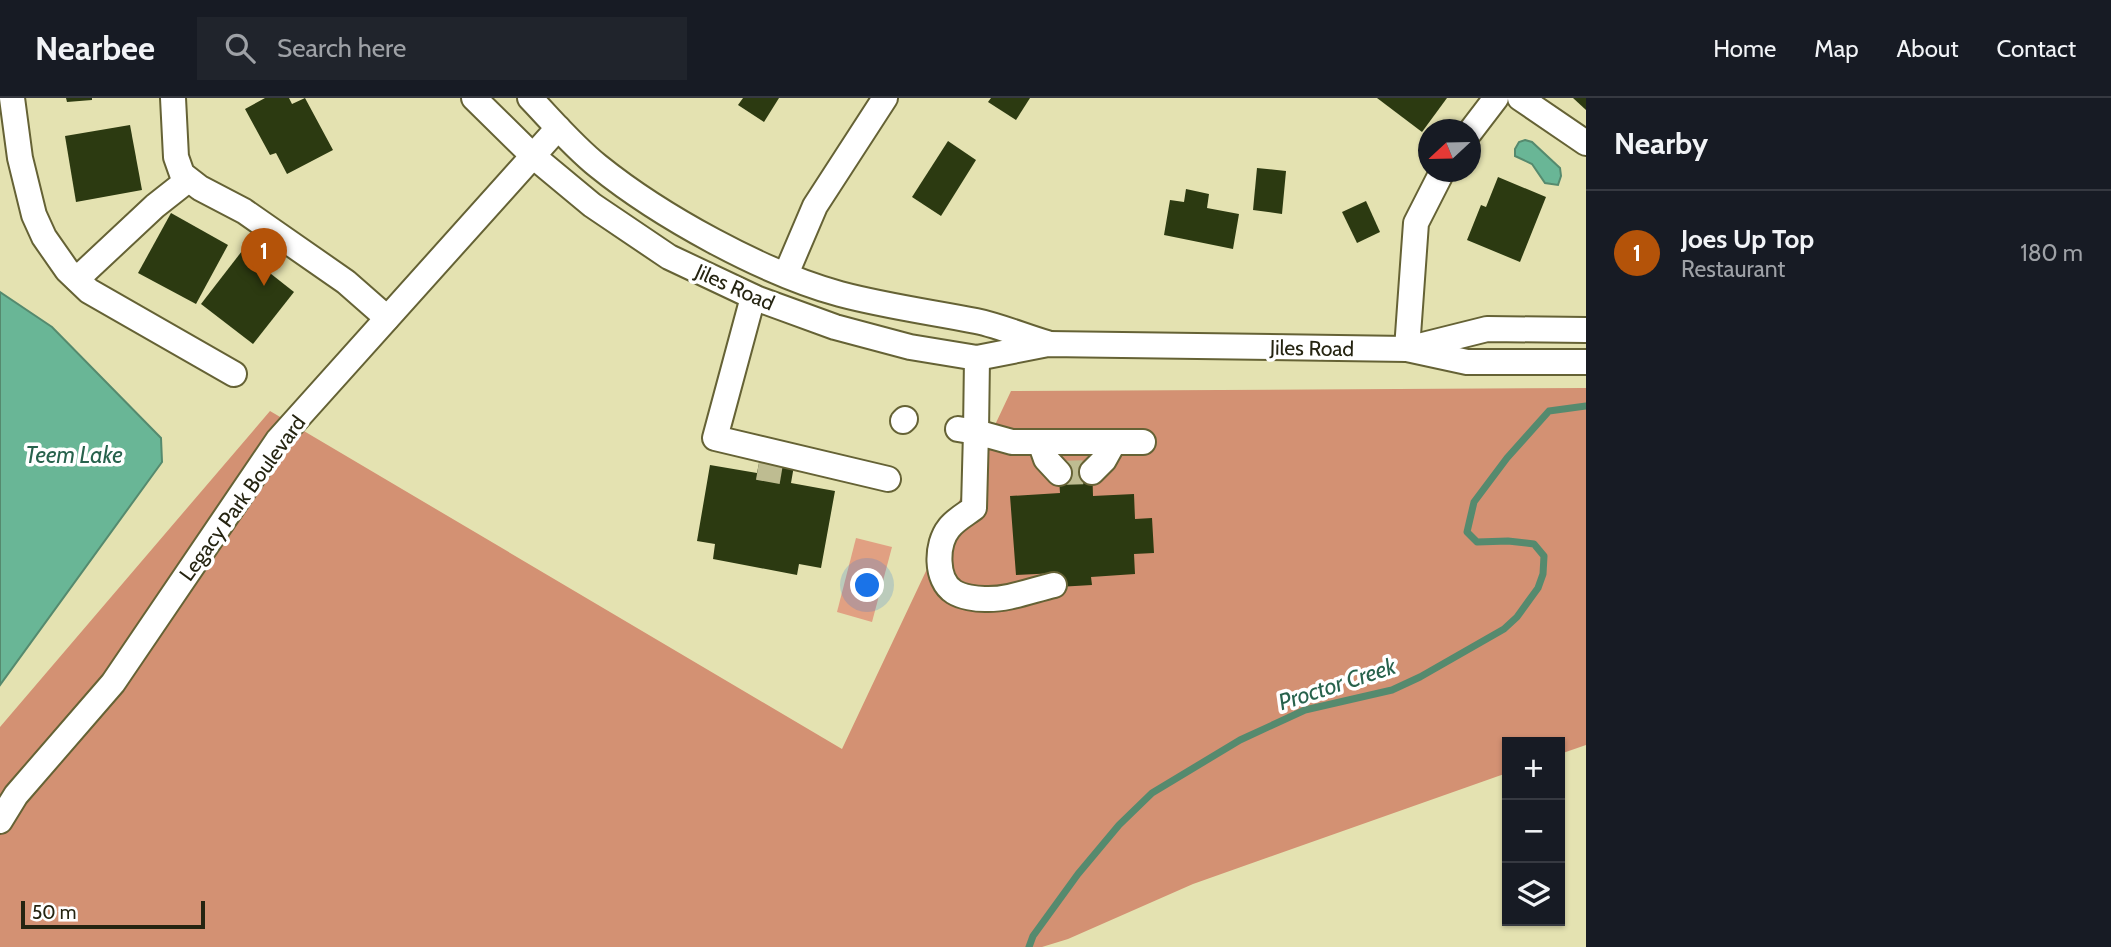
<!DOCTYPE html>
<html lang="en">
<head>
<meta charset="utf-8">
<style>
	body { margin:0; font-family:Cabin,sans-serif; background:#20242c; color:#f1f3f6 }
	.controls { position:absolute; right:21px; bottom:21px; display:grid; overflow:hidden; border-radius:0px; box-shadow:0 2px 5px #0004 }
	.controls button { width:63px; height:63px; display:grid; place-items:center; padding:0; border:0; border-bottom:2px solid #363941; background:#171b24; color:#f1f3f6; font:35px sans-serif }
	.compass { position:absolute; left:1418px; top:21px; width:63px; height:63px; border-radius:50%; background:#171b24; box-shadow:0 2px 5px #0004; rotate:248deg }
	.scale { position:absolute; left:21px; bottom:18px; width:184px; box-sizing:border-box; padding-left:7px; border:4px solid #252411; border-top:0; font-size:19px; line-height:24px; white-space:nowrap; color:#252411; -webkit-text-stroke:5px #fff; paint-order:stroke }
	.you { position:absolute; left:868px; top:488px; width:24px; height:24px; margin:-18px; border:5px solid #fff; border-radius:50%; background:#1a73e8; box-shadow:0 0 0 10px #1a73e833 }
	.badge { display:grid; place-items:center; width:46px; height:46px; border-radius:50%; background:#b45309; color:#fff; font-size:23px; font-weight:700 }
	.pin { position:absolute; translate:-50% -58px; filter:drop-shadow(0 2px 4px #0008) }
	.pin::after { content:''; position:absolute; top:37px; width:24px; height:21px; background:inherit; clip-path:polygon(0 0,100% 0,50% 100%) }
	.list { margin:0; padding:0; list-style:none }
	h2 { display:flex; justify-content:space-between; align-items:center; height:91px; margin:0; padding:0 28px; font-size:30px }
	h2 small { font-size:23px; font-weight:400; color:#9ea1a6 }
	.list li { display:grid; grid-template-columns:46px 1fr auto; gap:21px; align-items:center; box-sizing:border-box; height:126px; padding:0 28px; border-top:2px solid #363941 }
	.list b { display:block; font-size:26px; white-space:nowrap }
	.list p { margin:0; font-size:23px; white-space:nowrap; color:#9ea1a6 }
	.list em { font-size:23px; font-style:normal; color:#9ea1a6 }
	.icon { flex:none; width:38px; height:38px; fill:none; stroke:currentColor; stroke-width:2; stroke-linecap:round; stroke-linejoin:round }
	.map { position:relative; flex:none; width:1586px; height:849px; overflow:hidden }
	header { display:flex; align-items:center; gap:42px; box-sizing:border-box; height:98px; padding:0 35px; background:#171b24; border-bottom:2px solid #363941 }
	header strong { font-size:33px }
	nav { display:flex; gap:38px; margin-inline-start:auto; font-size:24px }
	.search { width:490px; height:63px; background:#20242c; display:flex; align-items:center; gap:18px; box-sizing:border-box; padding:0 24px; border-radius:0px; color:#9ea1a6; font-size:26px }
	main { display:flex }
	aside { flex:1; background:#171b24 }
	.map>svg:first-child { display:block }
	.green { fill:#e1a082 }
	.forest { fill:#d39173 }
	.water { fill:#69b696; stroke:#558a6e; stroke-width:2 }
	.lines { fill:none; stroke-linecap:round; stroke-linejoin:round }
	.stream { stroke:#558a6e; stroke-width:7 }
	.building { fill:#2c3a11 }
	.minor-tunnel { stroke:#bebc91; stroke-width:24; stroke-dasharray:24 12; stroke-linecap:butt }
	.minor-casing { stroke:#656235; stroke-width:28 }
	.minor { stroke:#fff; stroke-width:24 }
	.labels { text-anchor:middle; dominant-baseline:central; stroke-width:7; stroke-linejoin:round; paint-order:stroke }
	.street-label { font-size:21px; fill:#252411; stroke:#fff }
	.water-label { font-size:23px; font-style:italic; fill:#27624c; stroke:#fff }
</style>
</head>
<body>
<header>
<strong>Nearbee</strong>
<div class="search"><svg class="icon" aria-label="search" viewBox="0 0 24 24"><circle cx="10" cy="10" r="6"/><path d="M15 15l6 6"/></svg>Search here</div>
<nav><a>Home</a><a>Map</a><a>About</a><a>Contact</a></nav>
</header>
<main>
<div class="map">
<svg width="1586" height="849" viewBox="0 0 1586 849">
	<rect width="100%" height="100%" fill="#e4e2b1"/>
	<path class="green" d="M856 440 892 449 872 524 837 514Z"/>
	<path class="forest" d="M1586 290V647L1560 656V644H1507V675L1193 786 1068 841 1042 849H0V629L270 313 842 651 1011 293Z"/>
	<g class="water">
		<path d="M1525 42 1532 44 1560 70 1561 78 1558 87 1545 85 1532 66 1515 58V51L1519 44Z"/>
		<path d="M0 194 52 229 161 340 162 364 0 587Z"/>
	</g>
	<g class="lines">
		<path class="stream" d="M1029 849 1033 838 1078 776 1119 727 1152 695 1240 642 1305 612 1392 592 1420 579 1504 531 1517 519 1538 490 1543 476 1544 458 1534 446 1508 443 1477 444 1467 434 1474 404 1507 360 1549 313 1586 308"/>
	</g>
	<g class="building">
		<path d="M66 0H92V2L67 4Z"/>
		<path d="M265 0H289L292 6 305 0 333 52 287 76 276 55 270 57 245 11Z"/>
		<path d="M743 0H779L764 24 738 7Z"/>
		<path d="M991 0H1030L1016 22 988 4Z"/>
		<path d="M1377 0H1447L1422 34Z"/>
		<path d="M1573 0H1586V12Z"/>
		<path d="M130 27 142 92 76 104 65 38Z"/>
		<path d="M948 43 976 62 941 118 912 99Z"/>
		<path d="M1257 70 1286 73 1282 116 1253 112Z"/>
		<path d="M1498 79 1546 99 1520 164 1467 142 1481 107 1486 109Z"/>
		<path d="M1186 91 1209 96 1207 110 1239 116 1233 151 1164 137 1170 102 1184 104Z"/>
		<path d="M1366 103 1380 134 1357 145 1342 114Z"/>
		<path d="M171 115 228 147 196 206 138 175Z"/>
		<path d="M242 153 294 194 253 246 201 206Z"/>
		<path d="M761 355 795 362 791 385 835 393 821 470 799 466 797 477 713 461 715 446 697 443 710 367 757 375Z"/>
		<path d="M1092 364 1093 398 1134 396 1135 421 1152 420 1154 455 1134 456 1135 476 1091 479 1092 487 1058 489 1057 475 1016 477 1010 398 1060 395 1058 366Z"/>
	</g>
	<g class="lines">
		<g class="minor-tunnel">
			<path d="M758 370 793 376"/>
			<path d="M1059 375 1092 374"/>
		</g>
		<defs>
			<g id="minor">
				<path d="M12 0 20 60 34 117 44 139 67 172 89 193 234 276"/>
				<path d="M173 0 176 59 182 76 200 90 244 113 346 184 387 220"/>
				<path d="M474 0 533 58 592 107 669 159 758 201 835 229 910 249 977 260 1048 246 1407 251 1467 264H1586"/>
				<path d="M530 0C552 23 573 48 598 68 660 118 763 175 840 196 885 208 930 214 976 223 1000 228 1023 238 1047 245"/>
				<path d="M1520 0 1586 45"/>
				<path d="M1470 34 1496 0"/>
				<path d="M786 176 815 108 885 0"/>
				<path d="M77 181 155 108 188 82"/>
				<path d="M753 199 715 340 888 381"/>
				<path d="M1415 249 1487 231 1586 232"/>
				<path d="M1407 251 1416 125 1442 74"/>
				<path d="M903 323 905 321"/>
				<path d="M958 331 976 334 977 260"/>
				<path d="M1040 344 1046 361 1059 375"/>
				<path d="M1092 374 1104 362 1114 344"/>
				<path d="M1054 487C1032 492 1008 502 985 501 976 501 962 499 954 494 935 482 936 446 949 430 955 422 966 416 974 410L976 334 1012 344H1143"/>
				<path d="M0 723 16 697 113 585 278 342 558 30"/>
			</g>
		</defs>
		<use href="#minor" class="minor-casing"/>
		<use href="#minor" class="minor"/>
	</g>
	<g class="labels">
		<g class="street-label">
			<text transform="translate(735 189) rotate(24)">Jiles Road</text>
			<text transform="translate(1312 250) rotate(1)">Jiles Road</text>
			<text transform="translate(242 400) rotate(-54)">Legacy Park Boulevard</text>
		</g>
		<g class="water-label">
			<text x="74" y="357">Teem Lake</text>
			<text transform="translate(1337 586) rotate(-18)">Proctor Creek</text>
		</g>
	</g>
</svg>
<div class="controls">
<button>+</button>
<button>−</button>
<button><svg class="icon" aria-label="layers" viewBox="0 0 24 24"><path d="M12 4l9 5-9 5-9-5zM3 14l9 5 9-5"/></svg></button>
</div>
<svg class="compass" viewBox="-18 -18 36 36"><path d="M0-13l5 13h-10z" fill="#e53935"/><path d="M0 13l5-13h-10z" fill="#9ea1a6"/></svg>
<div class="scale">50 m</div>
<div class="you"></div>
<div class="pin badge" style="left:264px;top:188px">1</div>
</div>
<aside>
<h2>Nearby<small></small></h2>
<ul class="list">
<li><span class="badge">1</span><div><b>Joes Up Top</b><p>Restaurant</p></div><em>180 m</em></li>
</ul>
</aside>
</main>
</body>
</html>
